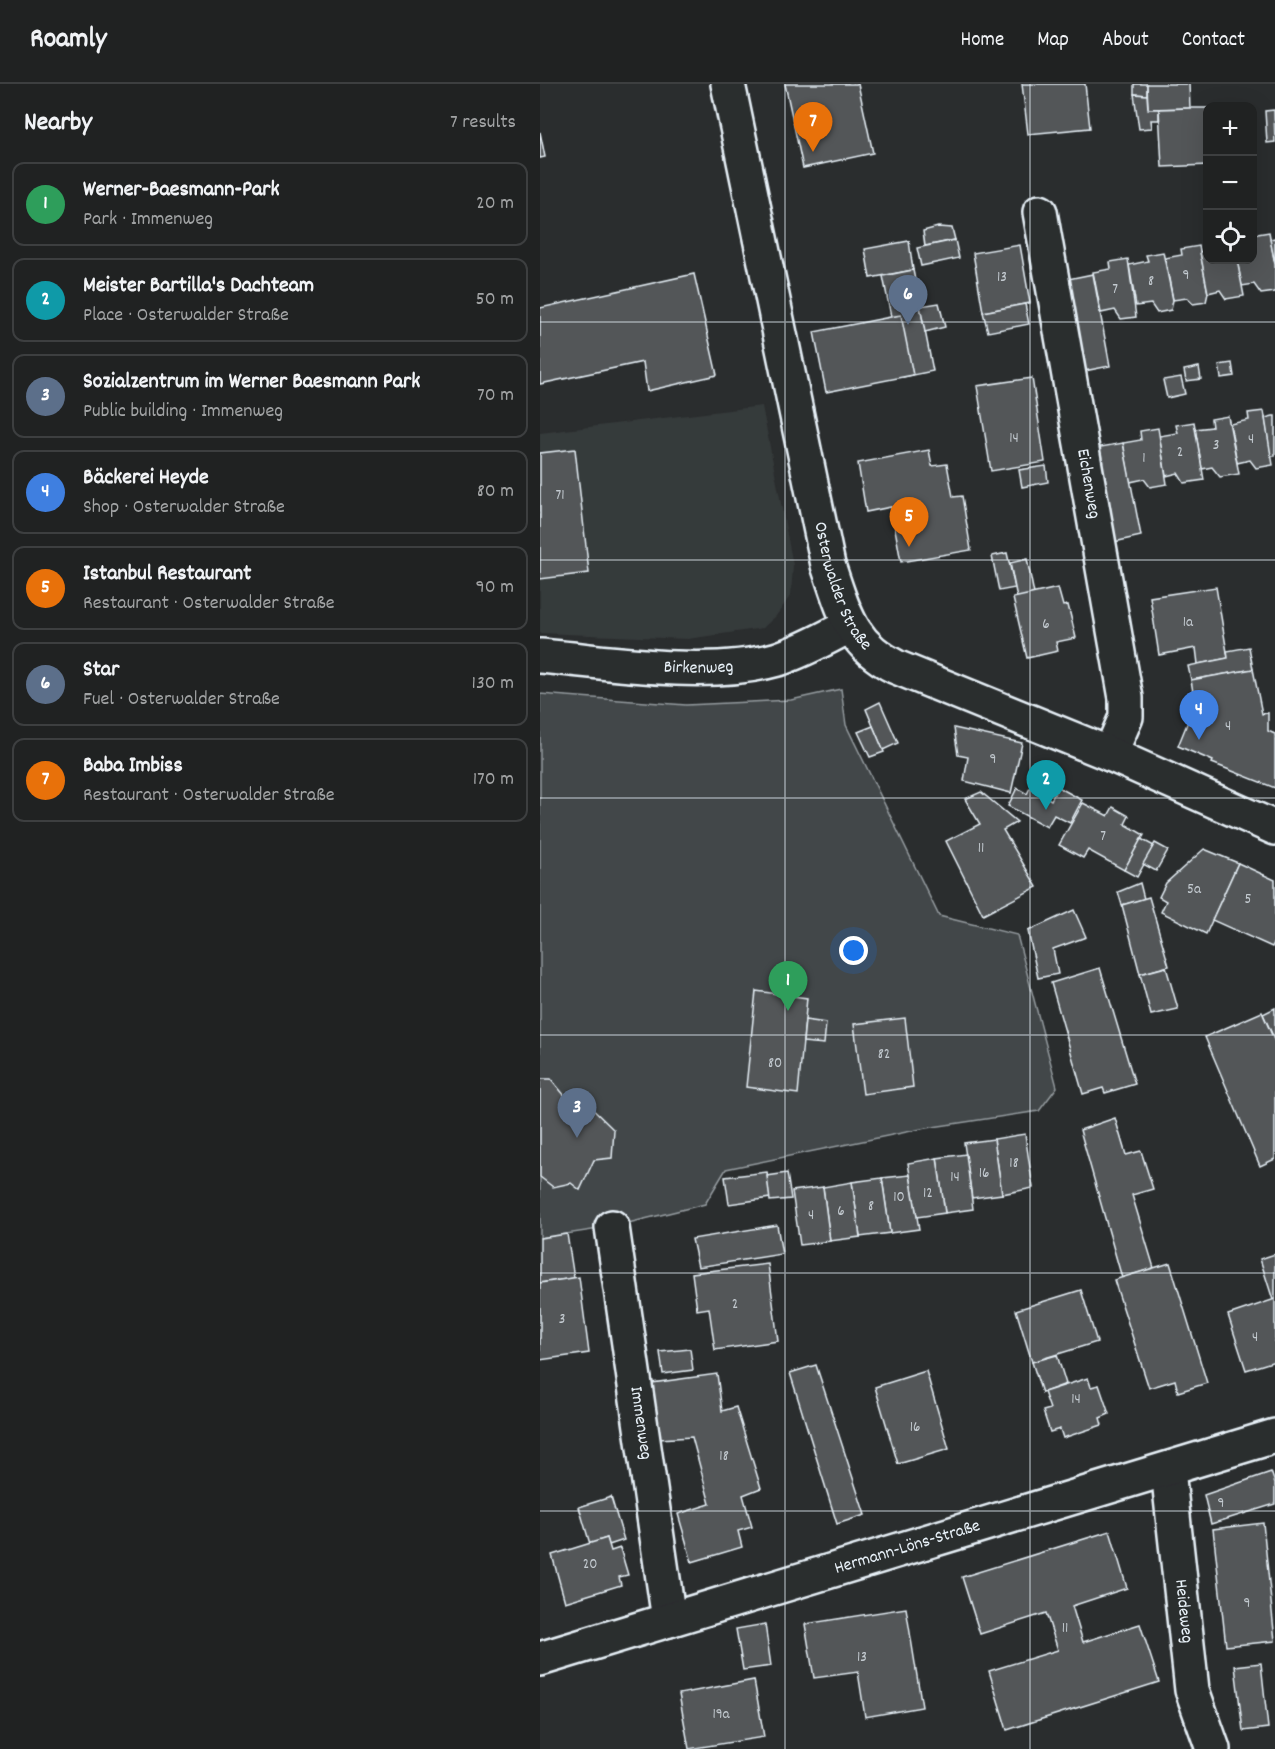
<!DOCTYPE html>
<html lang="en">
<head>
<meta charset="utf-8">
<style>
	body { margin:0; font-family:Dekko,sans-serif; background:#2d2f2f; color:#f1f3f6 }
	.controls { position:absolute; right:18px; top:18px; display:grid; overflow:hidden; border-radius:12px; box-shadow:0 6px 24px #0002 }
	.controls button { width:54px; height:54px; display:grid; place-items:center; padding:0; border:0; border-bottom:2px solid #3d3f40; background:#202222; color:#f1f3f6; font:30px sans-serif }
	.you { position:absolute; left:314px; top:867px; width:21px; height:21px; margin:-15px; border:4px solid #fff; border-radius:50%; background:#1a73e8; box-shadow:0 0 0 9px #1a73e833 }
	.badge { display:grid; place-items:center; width:39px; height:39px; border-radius:50%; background:#bca0f2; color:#fff; font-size:20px; font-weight:700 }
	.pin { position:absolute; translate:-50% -50px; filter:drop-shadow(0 2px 3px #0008) }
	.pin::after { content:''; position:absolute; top:32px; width:21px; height:18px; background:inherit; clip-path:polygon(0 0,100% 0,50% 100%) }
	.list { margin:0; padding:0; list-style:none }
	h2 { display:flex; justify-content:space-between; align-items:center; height:78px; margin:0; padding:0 24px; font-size:26px }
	h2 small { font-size:20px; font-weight:400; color:#a2a4a5 }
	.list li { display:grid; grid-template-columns:39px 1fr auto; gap:18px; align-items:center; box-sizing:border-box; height:84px; margin:0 12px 12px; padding:0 12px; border:2px solid #3d3f40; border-radius:12px }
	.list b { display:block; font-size:22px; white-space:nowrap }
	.list p { margin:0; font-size:20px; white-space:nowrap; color:#a2a4a5 }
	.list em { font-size:20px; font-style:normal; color:#a2a4a5 }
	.icon { flex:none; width:33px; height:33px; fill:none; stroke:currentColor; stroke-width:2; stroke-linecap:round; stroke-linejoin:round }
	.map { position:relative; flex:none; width:735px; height:1665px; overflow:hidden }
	header { display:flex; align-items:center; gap:36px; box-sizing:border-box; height:84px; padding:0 30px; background:#202222; border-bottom:2px solid #3d3f40 }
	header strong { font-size:28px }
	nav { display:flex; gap:33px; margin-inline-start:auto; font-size:21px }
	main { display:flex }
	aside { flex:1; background:#202222 }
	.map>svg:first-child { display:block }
	.built { fill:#363a3b }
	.green { fill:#424648; stroke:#959ca0; stroke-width:1.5 }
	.building { fill:#535759; stroke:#e8f1f8; stroke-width:1.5 }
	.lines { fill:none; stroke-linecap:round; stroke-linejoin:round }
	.street-casing { stroke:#e8f1f8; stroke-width:38 }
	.secondary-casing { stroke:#e8f1f8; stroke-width:38 }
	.street { stroke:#2a2d2e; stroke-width:33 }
	.secondary { stroke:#2a2d2e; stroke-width:33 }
	.grid { fill:none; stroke:#e8f1f8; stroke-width:1.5; stroke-opacity:0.55 }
	.labels { text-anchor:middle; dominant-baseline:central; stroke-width:4.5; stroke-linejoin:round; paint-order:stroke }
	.number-label { font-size:15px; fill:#c3cad0 }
	.street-label { font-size:18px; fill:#e8f1f8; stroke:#2a2d2e }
</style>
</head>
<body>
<header>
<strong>Roamly</strong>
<nav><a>Home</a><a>Map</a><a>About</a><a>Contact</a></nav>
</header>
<main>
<aside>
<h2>Nearby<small>7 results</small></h2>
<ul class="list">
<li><span class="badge" style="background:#2e9e5b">1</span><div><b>Werner-Baesmann-Park</b><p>Park · Immenweg</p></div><em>20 m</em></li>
<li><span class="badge" style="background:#0f9aa8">2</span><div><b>Meister Bartilla's Dachteam</b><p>Place · Osterwalder Straße</p></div><em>50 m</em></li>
<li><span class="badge" style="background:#5c6f8a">3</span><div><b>Sozialzentrum im Werner Baesmann Park</b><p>Public building · Immenweg</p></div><em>70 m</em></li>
<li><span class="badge" style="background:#3f7fe0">4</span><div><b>Bäckerei Heyde</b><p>Shop · Osterwalder Straße</p></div><em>80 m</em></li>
<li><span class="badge" style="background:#e8710a">5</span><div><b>Istanbul Restaurant</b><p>Restaurant · Osterwalder Straße</p></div><em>90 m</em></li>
<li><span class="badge" style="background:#5c6f8a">6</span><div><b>Star</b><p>Fuel · Osterwalder Straße</p></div><em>130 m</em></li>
<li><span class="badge" style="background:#e8710a">7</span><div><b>Baba Imbiss</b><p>Restaurant · Osterwalder Straße</p></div><em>170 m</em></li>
</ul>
</aside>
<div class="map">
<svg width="735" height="1665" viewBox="0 0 735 1665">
	<rect width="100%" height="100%" fill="#2a2d2e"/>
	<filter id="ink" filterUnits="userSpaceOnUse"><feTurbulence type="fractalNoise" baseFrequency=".0167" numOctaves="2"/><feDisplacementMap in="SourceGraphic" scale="12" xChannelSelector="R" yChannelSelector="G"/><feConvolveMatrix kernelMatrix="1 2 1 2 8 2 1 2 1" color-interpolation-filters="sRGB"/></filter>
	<g filter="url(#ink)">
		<path class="built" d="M222 322 253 481 251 511 236 532 223 544 148 555 0 549V349Z"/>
		<path class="green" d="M301 605 306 641 399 832 477 851 517 1003 499 1027 386 1044 186 1085 165 1120 72 1143 0 1154V610L146 621 251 616Z"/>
		<g class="building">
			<path d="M245 0H318L333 69 263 84Z"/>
			<path d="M482 0H545L550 44 488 50Z"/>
			<path d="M594 0H607V11L594 10Z"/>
			<path d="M607 0H649L650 24 608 25Z"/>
			<path d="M594 10 607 11 608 25H619V36H611L612 44 599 45Z"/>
			<path d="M650 24H668V81L622 83 619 25Z"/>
			<path d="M734 26 735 58 727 59 725 27Z"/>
			<path d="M0 48 5 73 0 74Z"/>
			<path d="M398 143 412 144 415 156 385 162 383 147Z"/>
			<path d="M729 148 735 180V208L721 210 714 200 702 202 697 176H712V151Z"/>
			<path d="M735 154V180L730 155Z"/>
			<path d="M415 156 419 174 381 182 377 164Z"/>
			<path d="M369 157 373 186 330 194 325 165Z"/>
			<path d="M480 161 490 219 443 228 433 169Z"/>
			<path d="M659 162 668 209 666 218 653 220 647 214 633 216 625 174 642 171 641 165Z"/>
			<path d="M665 167H668V176H697L704 212 686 215 680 206 668 209 660 168Z"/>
			<path d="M623 168 633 216 631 226 617 229 611 220 596 222 589 181 608 177 606 171Z"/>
			<path d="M588 175 596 233 581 235 575 226 561 229 553 188 571 185 570 178Z"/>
			<path d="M373 186 393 287 363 293 343 192Z"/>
			<path d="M154 190 177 291 107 307 103 278 0 300V224Z"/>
			<path d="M553 190 570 282 544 287 528 195Z"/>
			<path d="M399 219 405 243 385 248 380 222Z"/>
			<path d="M485 220 489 240 448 248 443 228Z"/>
			<path d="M361 231 373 291 286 308 274 248Z"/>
			<path d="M692 279 694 292 681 294 679 281Z"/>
			<path d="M659 283 661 295 646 297 644 286Z"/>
			<path d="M641 293 645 310 627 314 623 296Z"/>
			<path d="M492 294 505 378 451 387 437 302Z"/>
			<path d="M724 327 733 381 716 384 710 376 697 379 690 340 709 336 708 329Z"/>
			<path d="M688 332 699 390 680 393 672 383 662 385 655 345 672 343 671 335Z"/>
			<path d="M733 332H735V372H731L725 334Z"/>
			<path d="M654 338 664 396 644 399 638 389 626 392 619 352 638 349 636 341Z"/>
			<path d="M618 344 627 400 610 403 604 395 590 398 583 359 601 356 600 347Z"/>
			<path d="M583 359 601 452 574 458 555 364Z"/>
			<path d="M35 365 49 489 0 495V369Z"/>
			<path d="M389 366 392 382 407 380 413 413 422 412 431 466 361 478 351 423 326 428 318 379Z"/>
			<path d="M506 382 508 398 482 403 479 386Z"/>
			<path d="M467 469 475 504 459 507 452 472Z"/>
			<path d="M487 475 494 510 477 514 470 479Z"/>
			<path d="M676 503 688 574 658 580 656 564 619 571 610 513Z"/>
			<path d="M518 504 523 522 528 521 536 554 516 558 518 567 487 574 473 514Z"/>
			<path d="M709 563 713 585 651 596 648 582 688 574 687 567Z"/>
			<path d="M713 585 722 630 728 629V647L735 650V704L672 679 673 677 638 662 655 620 651 596Z"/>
			<path d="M340 618 358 659 343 666 326 625Z"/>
			<path d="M333 642 344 668 330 673 318 648Z"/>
			<path d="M414 644 482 659 471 709 424 697 428 673 418 671Z"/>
			<path d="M518 703 542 716 530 739 514 731 507 743 468 722 477 704 487 710 490 704 511 716Z"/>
			<path d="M441 708 477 738 463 746 497 803 443 831 406 757 440 740 425 715Z"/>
			<path d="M543 719 568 732 573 723 589 732 585 740 604 751 584 786 548 766 543 774 519 761Z"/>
			<path d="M601 755 614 762 597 793 584 786Z"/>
			<path d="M615 759 628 766 616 787 603 780Z"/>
			<path d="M664 765 698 779 666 850 621 828 626 817 619 813 626 799Z"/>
			<path d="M698 779 735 796V857L732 863 672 836Z"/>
			<path d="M600 799 604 815 582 821 578 808Z"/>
			<path d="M609 813 629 882 600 890 582 821Z"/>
			<path d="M534 826 546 853 513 865 518 890 498 894 488 847Z"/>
			<path d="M626 883 638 925 611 931 600 890Z"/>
			<path d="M560 884 595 1000 565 1009 563 1004 543 1010 511 899Z"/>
			<path d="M216 907 267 914 258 1010 206 1003Z"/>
			<path d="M735 924V951L733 952 723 930Z"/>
			<path d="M722 928 735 958V1075L720 1082 665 953Z"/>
			<path d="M365 934 373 1003 323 1010 314 940Z"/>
			<path d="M265 936 286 939 284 960 263 958Z"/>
			<path d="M0 995H11L25 1012 38 1011 74 1046 72 1074 54 1076 40 1106 31 1099 13 1103 0 1093Z"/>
			<path d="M575 1034 586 1071 601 1067 613 1105 592 1111 614 1184 582 1194 540 1046Z"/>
			<path d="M485 1050 493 1104 462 1110 454 1055Z"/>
			<path d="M454 1055 462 1110 432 1114 424 1059Z"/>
			<path d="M426 1070 433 1125 405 1129 397 1074Z"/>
			<path d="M397 1074 405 1129 377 1133 368 1079Z"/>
			<path d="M227 1088 230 1114 189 1120 185 1093Z"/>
			<path d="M247 1089 251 1115 230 1117 227 1092Z"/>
			<path d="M370 1091 379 1145 350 1149 342 1094Z"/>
			<path d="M342 1094 350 1149 320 1153 312 1098Z"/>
			<path d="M312 1098 320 1153 290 1157 283 1103Z"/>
			<path d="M283 1103 290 1157 260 1161 252 1107Z"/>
			<path d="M237 1141 242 1170 158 1183 152 1155Z"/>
			<path d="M27 1150 34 1194 0 1199V1154Z"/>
			<path d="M735 1170V1215L733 1216 720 1175Z"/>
			<path d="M630 1179 667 1299 638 1308 635 1296 609 1304 574 1196Z"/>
			<path d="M228 1180 238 1257 175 1266 169 1224 157 1226 152 1189Z"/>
			<path d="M39 1193 49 1269 0 1276V1199Z"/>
			<path d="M541 1206 557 1258 492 1278 476 1226Z"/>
			<path d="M735 1215V1277L706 1286 688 1231Z"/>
			<path d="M150 1265 153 1286 123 1290 120 1268Z"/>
			<path d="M517 1271 526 1300 502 1309 492 1278Z"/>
			<path d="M276 1281 325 1431 297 1440 250 1289Z"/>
			<path d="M386 1287 409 1365 358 1380 335 1303Z"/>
			<path d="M177 1290 182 1327 196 1323 221 1404 203 1411 212 1443 198 1447 202 1463 152 1478 138 1430 170 1420 152 1353 119 1355 112 1299Z"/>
			<path d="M548 1294 551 1303 559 1301 569 1330 560 1334 562 1341 523 1354 520 1345 510 1348 503 1327 510 1325 504 1308Z"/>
			<path d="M731 1388 735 1399V1420L671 1440 664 1411Z"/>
			<path d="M71 1413 84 1456 69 1461 67 1454 50 1460 39 1423Z"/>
			<path d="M723 1439 735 1557 686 1562 673 1445Z"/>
			<path d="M570 1447 587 1504 532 1522 543 1558 600 1540 619 1598 467 1646 449 1587 518 1566 506 1529 440 1550 422 1493Z"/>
			<path d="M67 1454 71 1467 80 1464 88 1491 79 1493 81 1501 25 1518 12 1471Z"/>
			<path d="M366 1524 382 1623 325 1633 318 1588 274 1594 265 1540Z"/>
			<path d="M225 1540 231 1582 203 1586 196 1545Z"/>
			<path d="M721 1579 728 1644 703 1647 695 1582Z"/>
			<path d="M214 1596 224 1653 149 1665 139 1610Z"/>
		</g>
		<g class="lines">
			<defs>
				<g id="street">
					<path id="s1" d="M500 128 586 614V633L570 670"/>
					<path id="s2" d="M0 572C73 578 168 595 238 575 263 567 286 554 309 542"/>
					<path id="s3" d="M72 1143 129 1536"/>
					<path id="s4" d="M628 1386 652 1606 673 1665"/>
					<path id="s5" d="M0 1575 735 1352"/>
				</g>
				<g id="secondary">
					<path id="s6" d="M188 0 288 481C304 527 310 560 356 583L570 670 735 744"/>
				</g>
			</defs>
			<use href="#street" class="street-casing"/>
			<use href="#secondary" class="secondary-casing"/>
			<use href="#street" class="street"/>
			<use href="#secondary" class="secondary"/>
		</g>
	</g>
	<path class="grid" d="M245 0V1665M490 0V1665M0 238H735M0 476H735M0 714H735M0 951H735M0 1189H735M0 1427H735"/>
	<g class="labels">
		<g class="number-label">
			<text x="646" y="192">9</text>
			<text x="462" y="194">13</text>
			<text x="611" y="198">8</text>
			<text x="575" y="206">7</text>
			<text x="474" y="355">14</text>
			<text x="711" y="356">4</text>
			<text x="676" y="362">3</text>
			<text x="640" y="369">2</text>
			<text x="604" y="375">1</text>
			<text x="20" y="412">71</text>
			<text x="648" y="539">1a</text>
			<text x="506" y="541">6</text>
			<text x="688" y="643">4</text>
			<text x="453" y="676">9</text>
			<text x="563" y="753">7</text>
			<text x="441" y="765">11</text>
			<text x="654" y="806">5a</text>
			<text x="708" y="816">5</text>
			<text x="344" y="971">82</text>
			<text x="235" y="980">80</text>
			<text x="474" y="1080">18</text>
			<text x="444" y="1090">16</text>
			<text x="415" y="1094">14</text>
			<text x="388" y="1110">12</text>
			<text x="359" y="1114">10</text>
			<text x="331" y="1123">8</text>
			<text x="301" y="1128">6</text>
			<text x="271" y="1132">4</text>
			<text x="195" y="1221">2</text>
			<text x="22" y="1236">3</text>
			<text x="715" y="1254">4</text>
			<text x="536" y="1316">14</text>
			<text x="375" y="1344">16</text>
			<text x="184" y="1373">18</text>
			<text x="681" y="1420">9</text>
			<text x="50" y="1481">20</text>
			<text x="707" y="1520">9</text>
			<text x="525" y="1545">11</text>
			<text x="322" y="1574">13</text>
			<text x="181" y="1631">19a</text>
		</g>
		<g class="street-label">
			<text stroke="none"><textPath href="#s1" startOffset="276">Eichenweg</textPath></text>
			<text stroke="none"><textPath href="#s6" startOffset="516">Osterwalder Straße</textPath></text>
			<text stroke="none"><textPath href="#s2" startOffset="159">Birkenweg</textPath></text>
			<text stroke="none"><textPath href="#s3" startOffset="198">Immenweg</textPath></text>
			<text stroke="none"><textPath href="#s5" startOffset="384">Hermann-Löns-Straße</textPath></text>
			<text stroke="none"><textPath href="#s4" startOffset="142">Heideweg</textPath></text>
		</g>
	</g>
</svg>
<div class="controls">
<button>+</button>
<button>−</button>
<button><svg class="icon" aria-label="locate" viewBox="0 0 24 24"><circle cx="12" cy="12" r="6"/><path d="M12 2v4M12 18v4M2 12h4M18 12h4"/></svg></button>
</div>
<div class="you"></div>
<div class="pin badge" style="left:248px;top:927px;background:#2e9e5b">1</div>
<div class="pin badge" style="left:506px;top:726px;background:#0f9aa8">2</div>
<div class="pin badge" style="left:37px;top:1054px;background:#5c6f8a">3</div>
<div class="pin badge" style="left:659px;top:656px;background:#3f7fe0">4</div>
<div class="pin badge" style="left:369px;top:463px;background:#e8710a">5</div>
<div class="pin badge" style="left:368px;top:241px;background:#5c6f8a">6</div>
<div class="pin badge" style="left:273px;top:68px;background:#e8710a">7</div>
</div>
</main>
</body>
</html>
